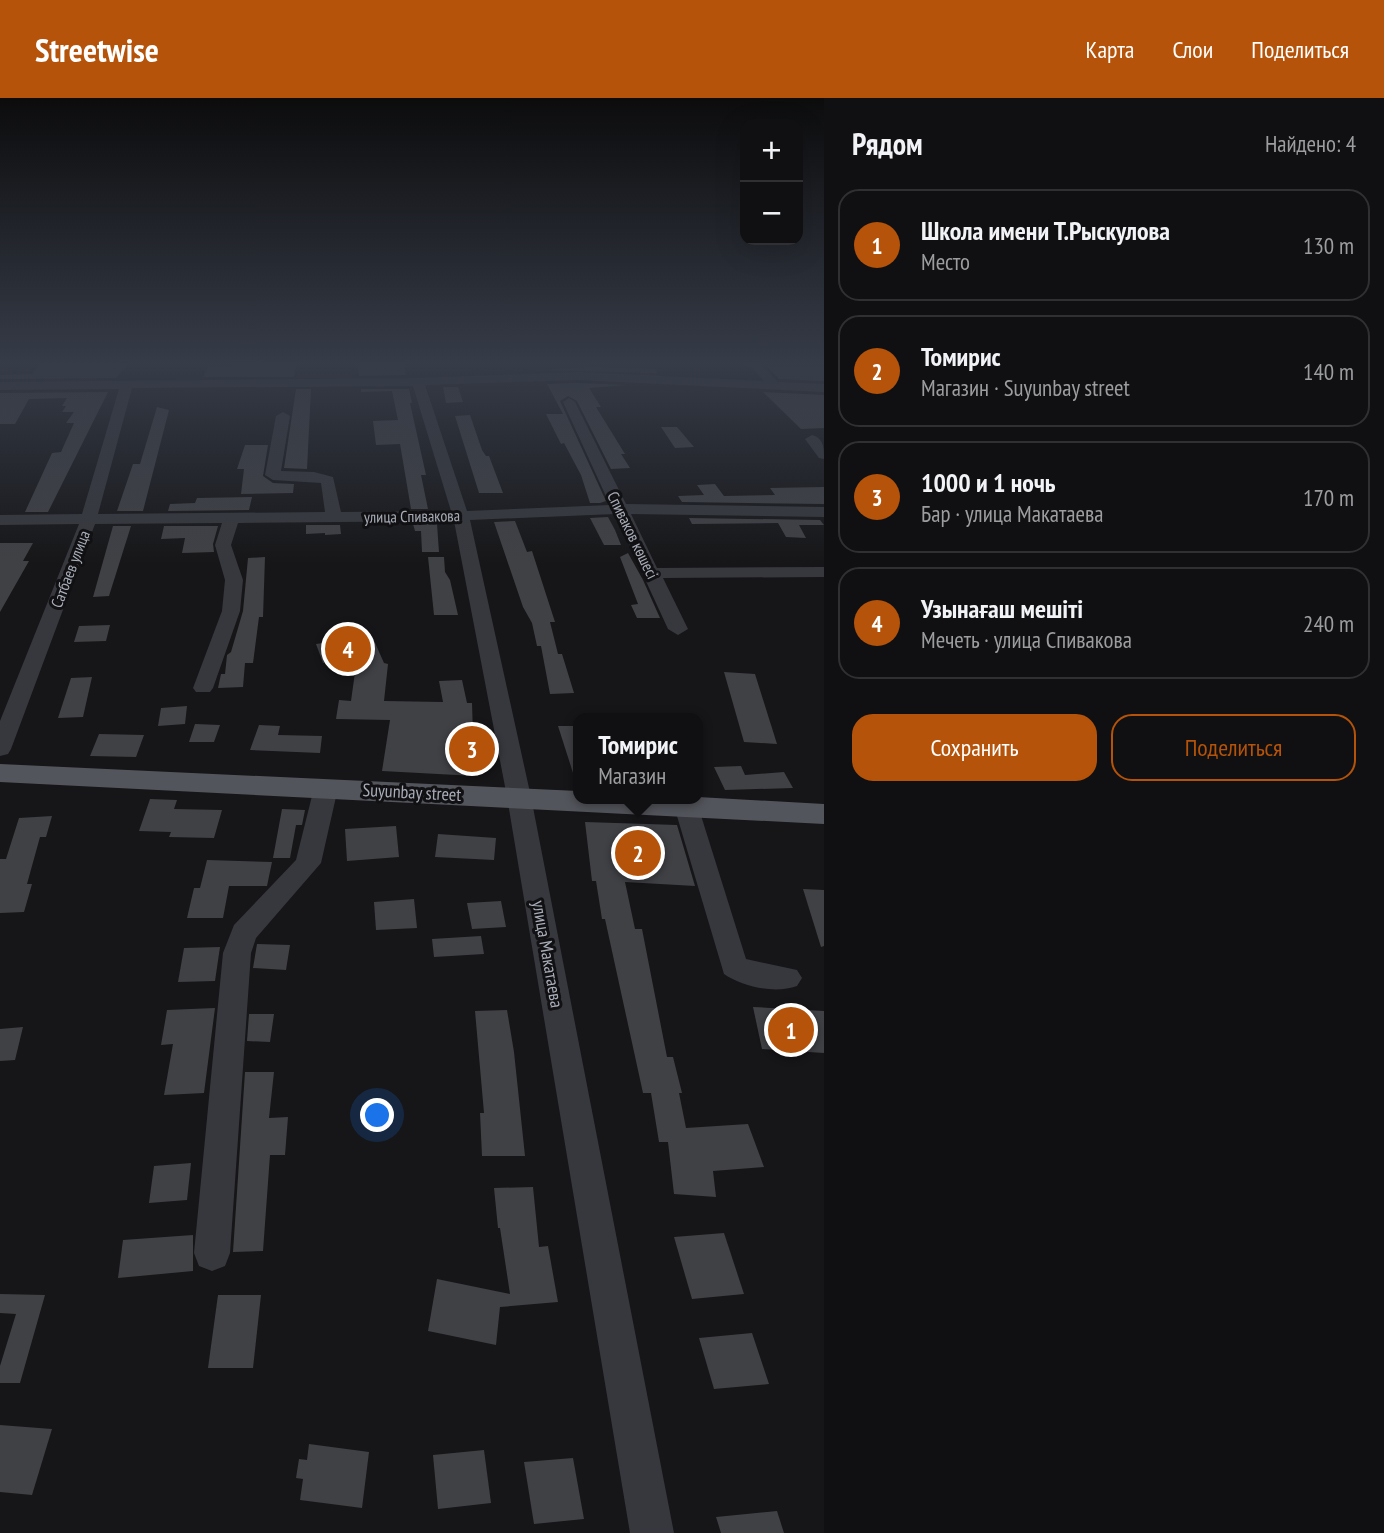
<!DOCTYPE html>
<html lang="ru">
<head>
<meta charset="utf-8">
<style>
	body { margin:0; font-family:"PT Sans Narrow",sans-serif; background:#1e1e20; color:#f1f3f6 }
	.controls { position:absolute; right:21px; top:21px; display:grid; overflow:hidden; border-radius:14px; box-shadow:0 7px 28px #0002 }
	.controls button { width:63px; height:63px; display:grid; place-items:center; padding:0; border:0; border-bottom:2px solid #303032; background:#101012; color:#f1f3f6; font:35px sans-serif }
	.you { position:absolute; left:378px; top:1018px; width:24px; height:24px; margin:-18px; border:5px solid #fff; border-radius:50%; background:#1a73e8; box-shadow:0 0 0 10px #1a73e833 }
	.badge { display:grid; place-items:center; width:46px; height:46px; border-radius:50%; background:#b45309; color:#fff; font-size:23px; font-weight:700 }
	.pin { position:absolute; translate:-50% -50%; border:4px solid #fff; box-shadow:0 2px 7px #0006 }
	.popup { position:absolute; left:573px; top:615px; width:130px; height:91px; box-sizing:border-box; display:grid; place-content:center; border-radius:14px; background:#101012; filter:drop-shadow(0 2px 5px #0005); font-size:23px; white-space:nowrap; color:#9c9d9f }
	.popup b { font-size:26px; color:#f1f3f6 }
	.popup::after { content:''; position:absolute; left:50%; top:100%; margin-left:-14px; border:14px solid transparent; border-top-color:#101012 }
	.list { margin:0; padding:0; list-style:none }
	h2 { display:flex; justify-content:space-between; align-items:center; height:91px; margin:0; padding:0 28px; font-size:30px }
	h2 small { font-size:23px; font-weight:400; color:#9c9d9f }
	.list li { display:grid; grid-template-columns:46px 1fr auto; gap:21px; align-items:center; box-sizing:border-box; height:112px; margin:0 14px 14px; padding:0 14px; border:2px solid #303032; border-radius:21px }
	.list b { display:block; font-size:26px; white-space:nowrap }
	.list p { margin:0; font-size:23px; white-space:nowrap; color:#9c9d9f }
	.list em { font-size:23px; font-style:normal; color:#9c9d9f }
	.actions { display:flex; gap:14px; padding:21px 28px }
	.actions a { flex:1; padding:16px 0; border:2px solid #b45309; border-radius:21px; text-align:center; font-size:24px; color:#b45309 }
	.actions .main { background:#b45309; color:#fff }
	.map { position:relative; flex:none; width:824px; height:1435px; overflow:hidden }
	header { display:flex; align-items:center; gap:42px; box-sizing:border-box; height:98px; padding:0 35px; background:#b45309; color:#fff }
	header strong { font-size:33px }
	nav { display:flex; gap:38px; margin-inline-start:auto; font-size:24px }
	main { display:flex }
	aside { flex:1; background:#101012 }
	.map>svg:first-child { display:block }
	.building { fill:#404145 }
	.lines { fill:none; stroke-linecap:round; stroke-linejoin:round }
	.minor { fill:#37383d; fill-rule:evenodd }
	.major { fill:#53555c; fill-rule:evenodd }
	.labels { text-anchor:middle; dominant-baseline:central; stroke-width:6; stroke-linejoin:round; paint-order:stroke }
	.far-street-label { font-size:16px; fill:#a8adb8; stroke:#111113 }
	.street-label { font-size:18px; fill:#a8adb8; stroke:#111113 }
</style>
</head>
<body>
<header>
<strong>Streetwise</strong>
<nav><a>Карта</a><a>Слои</a><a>Поделиться</a></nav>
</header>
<main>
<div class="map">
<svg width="824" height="1435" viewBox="0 0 824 1435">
	<rect width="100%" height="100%" fill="#161618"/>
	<g class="building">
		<path d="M41 265H129L116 280 0 281V277L32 276Z"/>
		<path d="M297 265 294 279H203L208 269Z"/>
		<path d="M357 265H404L406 277 359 278Z"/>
		<path d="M824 268V283L779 281 768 269Z"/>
		<path d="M588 269 655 271 657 275 539 272Z"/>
		<path d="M579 285 626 287 589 290 601 309H596L625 356H621L630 370 611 371 577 303 568 298 560 303 606 403 600 405H590L581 377 564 345 561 346 546 316H563L547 286Z"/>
		<path d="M443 289H458L463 304 446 305Z"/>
		<path d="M296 291H311L307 371 284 370Z"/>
		<path d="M361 291H409L412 305H410L426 377H421L428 411H411L400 346 376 347 373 323 398 322 392 293 361 294Z"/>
		<path d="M108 294 48 414H25L52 355 61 354 74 325H66L74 314H62L66 308H62L67 300 29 301 15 326H0V295Z"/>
		<path d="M763 294 824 297V330L801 331Z"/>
		<path d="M157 309 169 312 143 413H117L133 366H140Z"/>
		<path d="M470 317 482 352 486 358H489L503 395H479L455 318Z"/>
		<path d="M661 329H677L694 349 675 350Z"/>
		<path d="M245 347H268L263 378 273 385 294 386 293 395 241 396 244 371H237Z"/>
		<path d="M715 386 724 398 775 397 770 390 824 389V406L682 404 678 398 704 397 697 387Z"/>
		<path d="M252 399 249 412 168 413 170 406 195 405 197 400Z"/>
		<path d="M608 419 615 432 621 447H604L590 420Z"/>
		<path d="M689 420 820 422 824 427H799L806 440 786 439 778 425 692 426Z"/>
		<path d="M515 423 527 454 532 453 555 524H550L558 556H562L574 595 550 596 541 548H537L532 525 523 509 494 424Z"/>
		<path d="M413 426H437L439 454H422L421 433H415Z"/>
		<path d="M306 427H340L341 436 325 437V430V435L306 436Z"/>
		<path d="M113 428H131L109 498 93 499Z"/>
		<path d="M164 428H218L213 446 214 454 182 455 185 440 161 441Z"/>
		<path d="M0 445H33L23 463H29L0 514Z"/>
		<path d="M628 455 643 482 660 520H637L631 507 638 506 620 459Z"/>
		<path d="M265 459 263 519H259L253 565H245L243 589 218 590 221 576H225L227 557 231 554 243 513 248 460Z"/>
		<path d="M428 459H444L445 474 450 482 458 517H434Z"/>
		<path d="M110 527 106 543 74 544 79 528Z"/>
		<path d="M372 538 384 565 388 566 384 603 443 604 439 583 462 582 467 605H472L473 637H477L475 678 382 673 390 622 336 621 339 602 351 603 357 560 323 565 316 546Z"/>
		<path d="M724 574 755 576 777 646 744 644Z"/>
		<path d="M92 579 83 619 58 620 71 580Z"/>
		<path d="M187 608 185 626 158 628 161 610Z"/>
		<path d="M195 626 220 627 214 644H189Z"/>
		<path d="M259 627 280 628 278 637 322 638 320 655 250 652Z"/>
		<path d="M558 628H578V677L574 678Z"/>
		<path d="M99 636 144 637 136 659 90 658Z"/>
		<path d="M741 668 745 677 784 674 793 690 725 692 714 669Z"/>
		<path d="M150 701 177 702 174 711 222 712 214 740 169 739 171 734 139 733Z"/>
		<path d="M282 711 305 712 302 727H296L290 760H273Z"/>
		<path d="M52 718 46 739H40L27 786H32L24 814 0 815V761H6L19 720Z"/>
		<path d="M585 724 677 727 695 788 625 784 635 831H642L667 959H673L682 995H679L686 1030 748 1026 764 1069 713 1073 716 1099 674 1096 668 1044H659L651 995H643L605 821H602L596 783H592Z"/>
		<path d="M396 728 399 759 347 763 345 731Z"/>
		<path d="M438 736 496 740 494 762 435 759Z"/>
		<path d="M207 762 272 764 267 788H229L223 820H187L194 790H200Z"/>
		<path d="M803 791 824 792V848L821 849Z"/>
		<path d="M414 801 417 830 376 832 374 804Z"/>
		<path d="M501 803 506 829 472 831 467 805Z"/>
		<path d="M481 838 484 856 434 859 432 841Z"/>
		<path d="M257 846 290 847 286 872 253 870Z"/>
		<path d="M220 849 215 883 178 884 184 850Z"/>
		<path d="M753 909 824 913V955L762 951Z"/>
		<path d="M215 910 204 995 164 997 173 946 161 947 167 912Z"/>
		<path d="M507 912 514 954 525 1058H482L480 1015H484L475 913Z"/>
		<path d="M249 916H274L270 944 247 943Z"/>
		<path d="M23 929 15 962 0 963V931Z"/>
		<path d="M245 974H274L269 1020 288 1019 285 1057H270L263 1153 233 1154Z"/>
		<path d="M191 1065 187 1102 149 1105 154 1068Z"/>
		<path d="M533 1089 539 1149 548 1148 558 1204 500 1209 496 1247 428 1233 437 1181 510 1196 500 1130H498L494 1090Z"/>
		<path d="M724 1135 744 1196 692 1201 674 1139Z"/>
		<path d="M193 1137V1173L118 1180 123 1142Z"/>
		<path d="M0 1196 45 1197 20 1285H0V1268L16 1216 0 1215Z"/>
		<path d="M218 1197H261L253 1270H208Z"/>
		<path d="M752 1235 769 1286 714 1291 699 1240Z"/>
		<path d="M0 1327 52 1331 32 1397 0 1394Z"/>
		<path d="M309 1346 369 1354 362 1410 300 1402 303 1381 296 1380 299 1361 307 1362Z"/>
		<path d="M484 1352 491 1405 438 1411 433 1357Z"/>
		<path d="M573 1360 584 1421 534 1426 524 1364Z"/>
		<path d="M777 1413 784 1435H721L716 1419Z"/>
	</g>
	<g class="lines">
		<g class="minor">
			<path d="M747 265H760L778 284 824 286V294L579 282 425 287 467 413 610 407 563 304 569 300 575 304 626 406 824 409V419L631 416 657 470 824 469V479L663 480 688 531 678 537 668 531 615 416 470 422 531 699 674 1435H630L507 699 454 423 238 425 231 447 243 482 240 513 213 590 210 594H196L193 590 222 513 225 482 215 447 222 425 95 426 11 651 8 656 0 658V623L79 426 0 427V417L82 416 119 291 0 292V284L418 280 579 274 764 283ZM413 288 451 413 341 414 333 379 314 374 281 373 290 318 283 314 276 318 265 377 273 382 321 385 325 414 98 416 132 290Z"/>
			<path d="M812 337C824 340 824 351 824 361L819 360 805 341Z"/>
			<path d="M326 682 334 684 338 690 321 765 256 840 251 855 230 1155 225 1168 212 1173 199 1168 194 1155 223 855 234 827 296 762 314 690 318 684Z"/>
			<path d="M689 701 695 702 698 708 746 861 797 872 802 880 797 888C775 896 743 889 724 876L674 708 677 702Z"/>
		</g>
		<path class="major" d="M0 666 578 693V701L698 699 824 706V726L0 684Z"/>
	</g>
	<linearGradient id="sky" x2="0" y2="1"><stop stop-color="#0c0c0d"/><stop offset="0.57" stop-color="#363c48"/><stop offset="1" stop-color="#363c48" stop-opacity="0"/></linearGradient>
	<rect width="824" height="466" fill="url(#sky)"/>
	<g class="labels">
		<g class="far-street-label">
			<text transform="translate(412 418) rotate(-1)">улица Спивакова</text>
			<text transform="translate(633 437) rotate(64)">Спиваков көшесі</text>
			<text transform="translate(70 471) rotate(-69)">Сатбаев улица</text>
		</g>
		<g class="street-label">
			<text transform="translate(412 694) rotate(3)">Suyunbay street</text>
			<text transform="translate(548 856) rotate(80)">улица Макатаева</text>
		</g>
	</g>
</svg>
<div class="controls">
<button>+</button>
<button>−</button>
</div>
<div class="you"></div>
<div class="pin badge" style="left:791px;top:932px">1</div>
<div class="pin badge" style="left:638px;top:755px">2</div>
<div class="popup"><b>Томирис</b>Магазин</div>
<div class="pin badge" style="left:472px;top:651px">3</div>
<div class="pin badge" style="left:348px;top:551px">4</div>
</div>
<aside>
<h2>Рядом<small>Найдено: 4</small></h2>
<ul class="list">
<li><span class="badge">1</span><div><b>Школа имени Т.Рыскулова</b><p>Место</p></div><em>130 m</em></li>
<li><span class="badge">2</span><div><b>Томирис</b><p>Магазин · Suyunbay street</p></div><em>140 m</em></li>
<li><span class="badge">3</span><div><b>1000 и 1 ночь</b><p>Бар · улица Макатаева</p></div><em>170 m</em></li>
<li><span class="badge">4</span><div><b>Узынағаш мешіті</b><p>Мечеть · улица Спивакова</p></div><em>240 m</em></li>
</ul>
<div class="actions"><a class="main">Сохранить</a><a>Поделиться</a></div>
</aside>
</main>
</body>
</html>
